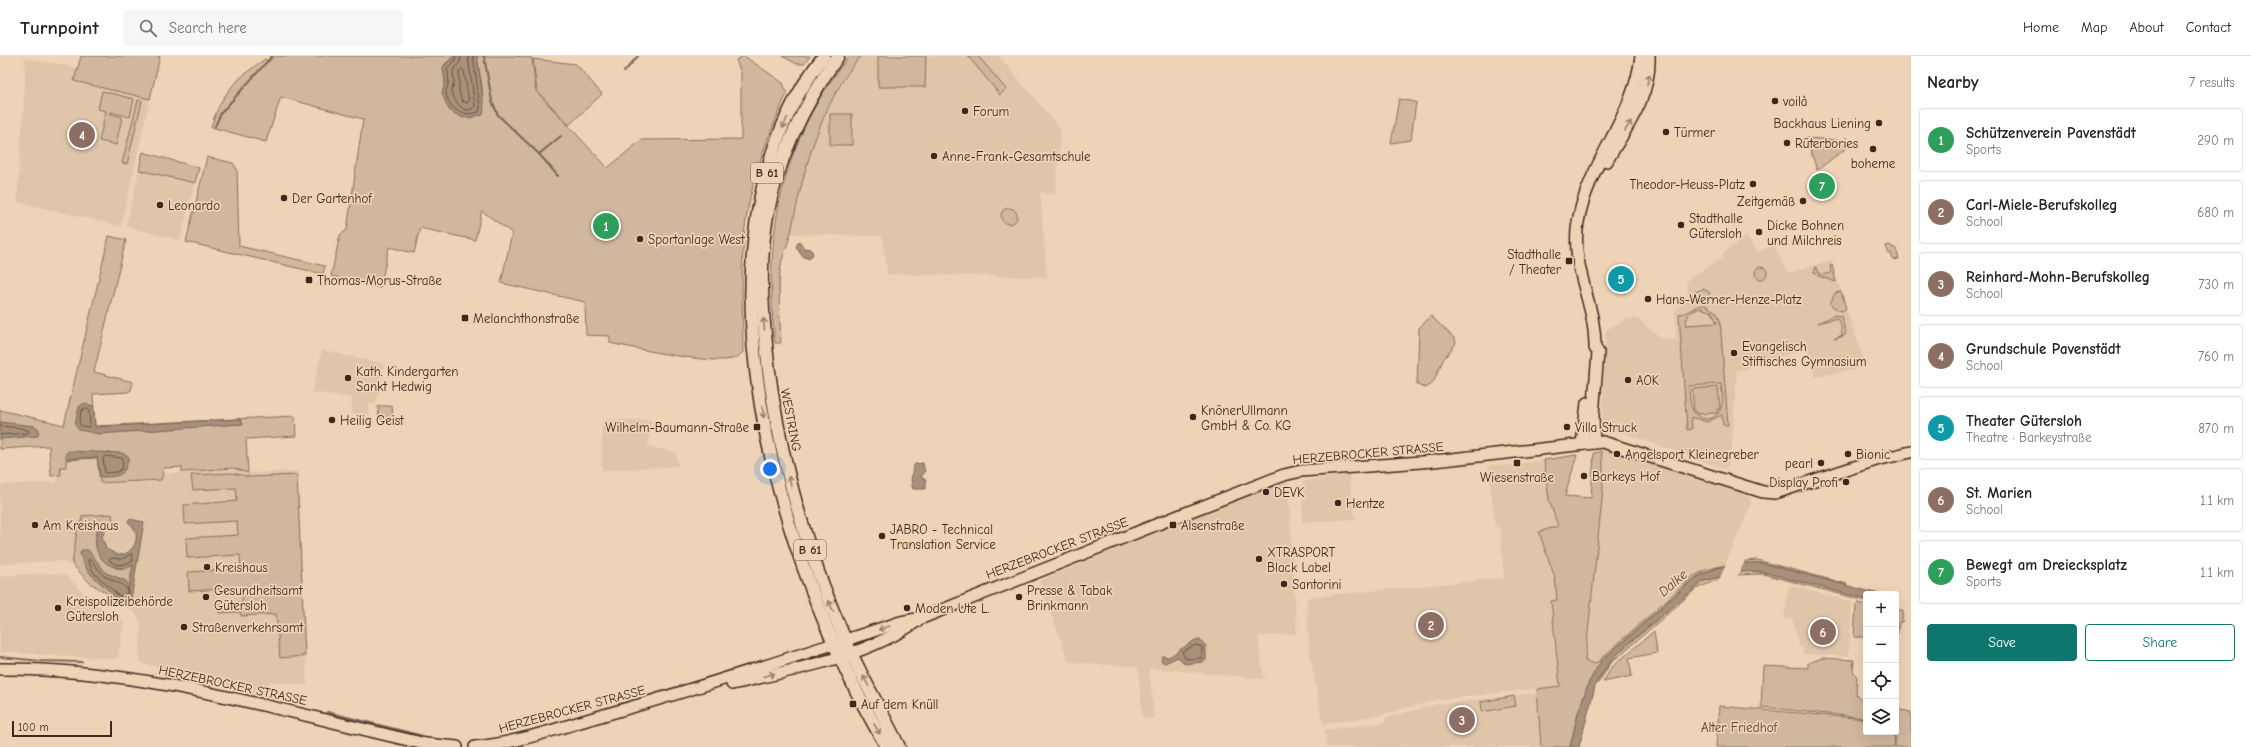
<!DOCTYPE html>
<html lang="en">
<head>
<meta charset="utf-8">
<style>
	body { margin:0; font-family:"Comic Neue",sans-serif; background:#f6f6f6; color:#222 }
	.controls { position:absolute; right:12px; bottom:12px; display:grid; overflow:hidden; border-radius:4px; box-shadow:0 4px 16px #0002 }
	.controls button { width:36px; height:36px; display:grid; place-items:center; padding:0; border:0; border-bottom:1px solid #e0e0e0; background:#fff; color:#222; font:20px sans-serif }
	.scale { position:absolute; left:12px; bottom:10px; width:100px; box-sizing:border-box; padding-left:4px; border:2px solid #3b2a1e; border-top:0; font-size:11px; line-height:14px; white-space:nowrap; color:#3b2a1e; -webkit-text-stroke:3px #efd3b6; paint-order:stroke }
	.you { position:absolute; left:770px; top:413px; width:14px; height:14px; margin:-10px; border:3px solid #fff; border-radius:50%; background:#1a73e8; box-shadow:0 0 0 6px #1a73e833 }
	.badge { display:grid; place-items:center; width:26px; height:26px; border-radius:50%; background:#0f766e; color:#fff; font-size:13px; font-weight:700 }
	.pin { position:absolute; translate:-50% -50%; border:2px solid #fff; box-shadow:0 1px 4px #0006 }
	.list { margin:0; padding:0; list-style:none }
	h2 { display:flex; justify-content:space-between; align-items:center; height:52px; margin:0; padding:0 16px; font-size:17px }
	h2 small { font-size:13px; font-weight:400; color:#767676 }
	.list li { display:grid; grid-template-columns:26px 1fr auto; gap:12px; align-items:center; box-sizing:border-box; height:64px; margin:0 8px 8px; padding:0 8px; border:1px solid #e0e0e0; border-radius:4px }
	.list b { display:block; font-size:15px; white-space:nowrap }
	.list p { margin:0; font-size:13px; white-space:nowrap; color:#767676 }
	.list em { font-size:13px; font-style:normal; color:#767676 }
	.actions { display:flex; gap:8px; padding:12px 16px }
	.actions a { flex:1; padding:9px 0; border:1px solid #0f766e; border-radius:4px; text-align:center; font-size:14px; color:#0f766e }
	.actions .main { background:#0f766e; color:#fff }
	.icon { flex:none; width:22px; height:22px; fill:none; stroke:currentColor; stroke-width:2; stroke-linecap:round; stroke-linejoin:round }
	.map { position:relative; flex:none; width:1911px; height:691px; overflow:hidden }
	header { display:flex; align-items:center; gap:24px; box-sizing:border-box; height:56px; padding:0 20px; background:#fff; border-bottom:1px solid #e0e0e0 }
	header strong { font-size:19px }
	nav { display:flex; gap:22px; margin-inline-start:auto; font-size:14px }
	.search { width:280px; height:36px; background:#f6f6f6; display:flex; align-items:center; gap:10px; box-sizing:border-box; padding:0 14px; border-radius:4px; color:#767676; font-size:15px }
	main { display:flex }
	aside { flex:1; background:#fff }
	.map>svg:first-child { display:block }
	.built { fill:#e0c5a9 }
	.green { fill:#d1b79d; stroke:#86705e; fill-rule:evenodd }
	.water { fill:#a8907a; stroke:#7c6755 }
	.pier { fill:#efd3b6 }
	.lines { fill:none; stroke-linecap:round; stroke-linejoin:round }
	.shore { stroke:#675343; stroke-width:1 }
	.stream { stroke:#7c6755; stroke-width:2 }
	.secondary-casing { stroke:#3b2a1e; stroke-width:14 }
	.primary-casing { stroke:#3b2a1e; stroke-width:15 }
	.secondary { stroke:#efd3b6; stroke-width:11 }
	.primary { stroke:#efd3b6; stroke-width:12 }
	.oneway { stroke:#957e6a }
	.poi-dot { fill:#3b2a1e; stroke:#efd3b6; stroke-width:1.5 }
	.labels { text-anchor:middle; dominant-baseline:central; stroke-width:3.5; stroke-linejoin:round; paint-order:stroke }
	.shield { fill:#efd3b6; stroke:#715d4c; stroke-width:1 }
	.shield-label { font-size:12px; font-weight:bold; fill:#3b2a1e }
	.poi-label { font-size:13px; fill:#3b2a1e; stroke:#efd3b6; text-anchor:start }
	.street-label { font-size:13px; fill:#3b2a1e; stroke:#efd3b6 }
	.park-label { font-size:13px; fill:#523f31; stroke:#efd3b6 }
	.water-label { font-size:14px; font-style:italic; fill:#513e30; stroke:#efd3b6 }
</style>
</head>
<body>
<header>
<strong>Turnpoint</strong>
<div class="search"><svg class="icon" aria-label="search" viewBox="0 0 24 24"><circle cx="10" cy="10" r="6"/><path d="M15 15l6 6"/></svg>Search here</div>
<nav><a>Home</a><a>Map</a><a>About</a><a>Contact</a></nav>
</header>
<main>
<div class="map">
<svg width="1911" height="691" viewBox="0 0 1911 691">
	<rect width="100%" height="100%" fill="#efd3b6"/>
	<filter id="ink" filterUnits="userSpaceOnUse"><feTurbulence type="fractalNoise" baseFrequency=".025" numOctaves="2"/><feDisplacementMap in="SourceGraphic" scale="8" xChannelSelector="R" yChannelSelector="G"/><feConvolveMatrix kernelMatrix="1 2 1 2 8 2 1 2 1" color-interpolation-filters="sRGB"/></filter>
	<g filter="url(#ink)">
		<g class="built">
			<path d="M861 0H999L1061 74 1055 138 1040 136 1047 221 887 218 883 183 880 180 790 178 800 127 821 65 834 40Z"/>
			<path d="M25 2 78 12 74 25 150 43 121 170 17 146 25 28Z"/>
			<path d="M139 114 195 127 180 184 126 171Z"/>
			<path d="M1746 180 1757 196 1773 189 1788 217 1831 204 1865 309 1851 314 1815 321 1807 292 1737 315 1732 389 1728 409 1725 413 1602 369 1606 273 1610 272 1627 263H1638L1662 283H1676L1675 254 1688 241 1686 225 1715 206 1723 203 1722 198Z"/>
			<path d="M322 294 384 308 376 347 369 348V358H352V342L312 336Z"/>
			<path d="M602 364H652L648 390 676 397 678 410 602 414Z"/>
			<path d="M1611 394 1746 438 1751 444V449L1725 509 1705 514 1692 521 1595 608 1585 605 1603 434V410L1601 395Z"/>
			<path d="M97 403 99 428 161 425 163 418 233 413 248 417 298 415 307 629 269 625 267 642 223 630 202 619 143 608 139 604 141 567 137 560 132 554 118 548 105 536 90 527 75 510 60 505 0 508V429L57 426V420L61 419V411H66V404Z"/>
			<path d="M1544 404 1549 444 1558 470 1539 476 1555 522 1557 544 1551 545 1560 630 1437 644 1380 659 1323 668 1309 593 1307 545 1309 541 1504 522 1500 473 1495 470 1488 409H1511L1512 411 1517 410V408Z"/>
			<path d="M1349 419 1355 463 1302 466 1303 425Z"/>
			<path d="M1284 426 1288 427 1297 578 1258 580 1264 623 1149 612 1154 662H1143L1138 611 1069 606 1039 525 1201 458Z"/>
			<path d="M54 517 66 519 84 538 111 559 123 564 124 567 118 601 114 603 0 596V520Z"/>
			<path d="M1789 529 1852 546 1849 600 1803 598V591L1799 590 1792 562 1784 563Z"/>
			<path d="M1537 637 1541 691H1327L1324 674 1386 666 1385 662 1438 648Z"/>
		</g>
		<g class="green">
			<path d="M81 0H160L150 43 74 25Z"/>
			<path d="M274 0H454L444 9C443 15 445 21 445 26 442 47 448 61 473 62L483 37 477 0H515L532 2 536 35 608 112 641 84 741 83V17L736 4 744 0 783 27 787 37C773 69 760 100 752 134 738 186 743 243 743 296 741 298 738 301 736 302 716 310 633 292 610 287V280L586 279 585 246 501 227 512 177 482 155 475 184 420 172 414 197 389 191 380 232 331 220 340 179 347 174 363 63 281 41 266 86 211 71C222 36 236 23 265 3L269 6Z"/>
			<path d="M782 0H810L804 8H797Z"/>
			<path d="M849 0H861C819 50 804 113 791 176 788 189 782 200 780 214 778 238 780 262 781 287H775C765 198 775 115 823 37 831 24 840 12 849 0Z"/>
			<path d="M878 0H926L925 31H878Z"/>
			<path d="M968 0H978L1006 33 1000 39Z"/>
			<path d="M533 3 576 8 602 38 569 69 537 35Z"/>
			<path d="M102 35 134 43 130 61 111 56V58L122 61 116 89 99 85 106 55 98 53Z"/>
			<path d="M1399 43 1416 46 1411 84 1391 87Z"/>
			<path d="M138 44 142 45 127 108 122 107Z"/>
			<rect x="830" y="58" width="22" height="31"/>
			<path d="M1806 82 1856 85 1817 114Z"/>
			<path d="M143 96 199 112 195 127 139 114Z"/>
			<path d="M207 101 233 107 237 113 239 190 325 210 323 218 186 186Z"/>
			<circle cx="1009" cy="160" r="8"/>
			<path d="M109 180 126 184 94 316 133 326 131 334 128 336 93 338 95 370 295 360 296 380 246 383 248 417 233 412 182 416V411L164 412 161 424 100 427 97 402 66 404V411H60L61 419 51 420 49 390 0 393V354L64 369Z"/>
			<path d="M1889 189 1896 193 1899 203 1893 204 1891 197 1889 198 1886 190Z"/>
			<path d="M1832 209 1836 226 1818 220 1814 216 1816 211 1820 219 1831 217 1830 210Z"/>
			<circle cx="1761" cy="217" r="6"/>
			<path d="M1704 233 1710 237 1707 242 1700 243 1695 239V236Z"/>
			<path d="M1839 236H1841L1846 252 1843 255 1838 254 1830 248 1835 237Z"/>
			<path d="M1705 249 1716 256 1720 264 1728 369H1723L1722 359 1707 366 1691 361 1692 373 1687 374 1679 258C1689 258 1693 249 1705 249ZM1700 252 1712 256 1717 267 1685 269 1689 257ZM1721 328C1723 342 1725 358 1709 363 1689 363 1690 345 1689 330Z"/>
			<path d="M1834 259 1841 260 1846 277 1844 280 1834 283 1842 279 1841 270 1837 262 1818 267Z"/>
			<path d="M1431 260 1455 283 1456 287 1443 304 1433 327 1426 332 1417 329 1419 272Z"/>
			<path d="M1718 331 1720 353H1717V357L1697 358 1696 355H1694L1692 333Z"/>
			<path d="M378 350H392L393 362 379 363Z"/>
			<path d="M1601 395 1603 410V434L1585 605 1595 608 1692 521 1705 514 1725 509 1701 518 1688 527 1601 605 1589 626 1578 657 1570 691H1541L1537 633 1560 630 1551 545 1557 544 1555 522 1539 476 1558 470 1549 444 1544 404 1577 399 1565 440 1591 442 1594 397Z"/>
			<path d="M232 417 251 421 297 419 305 600 280 602 276 558 241 560 240 556 219 557 218 548 242 546V532L189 535 188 516 241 513 240 499 187 502 186 482 238 479 237 465 185 468 184 449 237 445 236 432 193 434 191 419Z"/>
			<path d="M112 458 113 464 105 469 101 468 95 478 115 512 125 513 133 509 126 549 118 548 105 536 90 527 72 508 78 467H81L82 460Z"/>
			<path d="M1757 504 1847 528 1846 529 1762 507H1744L1745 505Z"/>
			<path d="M1748 515 1773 518 1866 543V545L1763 518 1738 519 1739 516Z"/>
			<path d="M1721 520C1717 526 1703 529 1696 533L1611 607 1598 627H1596L1613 602 1698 528 1704 525Z"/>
			<path d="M1858 547 1866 549V581H1854L1856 549Z"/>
			<path d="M1896 554H1903L1902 566H1899L1898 577 1896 578Z"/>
			<path d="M1654 575 1657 597 1629 602 1632 620 1603 626 1612 611Z"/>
			<path d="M1822 602 1854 604 1853 615 1857 621 1856 638 1866 649V662L1761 651 1763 610 1808 612V607Z"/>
			<path d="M1514 640 1516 650 1482 656 1481 646Z"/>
			<path d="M1719 650 1866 663V676H1895L1894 691H1716Z"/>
			<path d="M1896 653 1911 656V691H1895Z"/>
		</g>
		<g class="water">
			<path d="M454 0H477L484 51 483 59 463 62 449 54 442 37 445 26 443 11Z"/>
			<path d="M800 186 804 192 811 193 813 198 809 203 802 200 796 191 798 187Z"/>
			<path d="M84 347 93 350 95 371 240 363 243 368 99 378 79 374 75 368 79 351Z"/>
			<path d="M0 366 34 370 39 373 38 380 0 383Z"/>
			<path d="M69 395 122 397 129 401C124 420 122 420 103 421H100L97 401 66 403V397Z"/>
			<path d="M923 407 925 416 921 421 926 424V433H913C910 428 911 413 915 408Z"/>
			<path d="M129 463 144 466 130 549H126L133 509C106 521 85 491 101 468L108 470 102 481 106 493 118 499C133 500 145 478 128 466Z"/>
			<path d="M82 494H88L106 517 126 525 128 529 126 542 122 545C115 543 114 540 110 536 95 521 86 519 80 497Z"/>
			<path d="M1744 507H1762L1879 538H1866V543L1759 515 1739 516 1704 525 1626 589 1607 610 1596 627 1579 691H1570L1578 657 1589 626 1601 605 1695 522 1717 512Z"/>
			<path d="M1195 584H1200L1206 590V604L1203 606 1185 608 1178 601 1165 607 1161 605 1162 600 1169 601Z"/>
		</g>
		<path class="pier" d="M1745 505 1738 519 1720 522 1726 508Z"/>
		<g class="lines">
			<g class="shore">
				<path d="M456 0 455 4 447 12C448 16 449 23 448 28 448 31 445 33 446 37 449 54 463 61 479 56L480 51 473 0"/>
				<path d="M461 0 460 6 453 14 454 27 451 36C455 44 464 62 475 50L468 0"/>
				<path d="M462 13 464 15 469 45 467 47 462 45C457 32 460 29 459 16Z"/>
				<path d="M85 352 89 354 90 369 89 371 81 370 79 367 81 355Z"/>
				<path d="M0 370 21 372 29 375 28 377 0 379"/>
				<path d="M105 400 123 402 122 413 117 416 105 417 103 402Z"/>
				<path d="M132 498 133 505C124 508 117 512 109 504L111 502 121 503Z"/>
				<path d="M88 504H91L104 520 123 529 128 534 127 537 121 540 118 539 94 517Z"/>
				<path d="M1196 589 1202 591V602L1186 603 1182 596Z"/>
			</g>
			<g class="stream">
				<path d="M484 0 492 45 498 59 539 98 558 120"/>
				<path d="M624 16 638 0"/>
				<path d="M215 70 221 57 272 0"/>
				<path d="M539 98 561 80"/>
				<path d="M0 601 41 605 82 606"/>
				<path d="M327 656 423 680"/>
			</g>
			<defs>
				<g id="secondary">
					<path d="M1607 105C1626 71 1651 41 1649 0"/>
					<path d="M1594 387 1593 360 1598 296 1595 292C1596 247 1570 212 1578 166 1588 107 1635 60 1641 0"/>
					<path d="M1582 388 1587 347"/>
					<path d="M0 613C146 612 284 656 426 688L457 691"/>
					<path d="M732 628C792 614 866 601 917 565"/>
					<path d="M475 691C519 687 561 671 604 659 704 631 802 598 901 566L922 562 1178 460 1284 419 1301 415 1434 405 1603 386 1763 436 1775 437 1876 404 1911 396"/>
				</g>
				<g id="primary">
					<path d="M824 0C678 185 780 511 887 691"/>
					<path d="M838 0C804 48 778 101 767 160 760 198 761 239 765 278 774 384 803 488 846 586 862 622 882 656 899 691"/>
				</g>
			</defs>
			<use href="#secondary" class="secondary-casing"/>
			<use href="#primary" class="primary-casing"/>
			<use href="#secondary" class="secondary"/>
			<use href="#primary" class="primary"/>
		</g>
		<defs><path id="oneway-shaft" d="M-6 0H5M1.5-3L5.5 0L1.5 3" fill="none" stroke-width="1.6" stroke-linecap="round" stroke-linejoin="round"/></defs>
		<g class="oneway">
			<use href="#oneway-shaft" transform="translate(1648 24) rotate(-80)"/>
			<use href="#oneway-shaft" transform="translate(785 67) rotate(114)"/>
			<use href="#oneway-shaft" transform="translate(1628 70) rotate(-58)"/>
			<use href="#oneway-shaft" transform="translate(764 268) rotate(-94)"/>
			<use href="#oneway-shaft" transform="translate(763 356) rotate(81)"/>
			<use href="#oneway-shaft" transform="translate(790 426) rotate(-105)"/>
			<use href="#oneway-shaft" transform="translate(831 550) rotate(-113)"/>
			<use href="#oneway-shaft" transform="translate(884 572) rotate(161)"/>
			<use href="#oneway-shaft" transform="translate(769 619) rotate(-14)"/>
			<use href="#oneway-shaft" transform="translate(866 625) rotate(-117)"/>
			<use href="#oneway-shaft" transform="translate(877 673) rotate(60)"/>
		</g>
	</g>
	<g class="poi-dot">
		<circle cx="1775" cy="45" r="4"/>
		<circle cx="965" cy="55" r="4"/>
		<circle cx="1879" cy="67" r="4"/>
		<circle cx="1666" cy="76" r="4"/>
		<circle cx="1787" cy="87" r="4"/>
		<circle cx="1873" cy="93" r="4"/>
		<circle cx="934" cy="100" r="4"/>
		<circle cx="1753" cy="128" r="4"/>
		<circle cx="284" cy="142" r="4"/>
		<circle cx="1803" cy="145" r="4"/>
		<circle cx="160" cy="149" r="4"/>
		<circle cx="1681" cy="169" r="4"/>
		<circle cx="1759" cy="176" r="4"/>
		<circle cx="640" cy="183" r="4"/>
		<rect x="1565" y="201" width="8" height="8" rx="2"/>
		<rect x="305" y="220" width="8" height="8" rx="2"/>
		<circle cx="1648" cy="243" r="4"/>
		<rect x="461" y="258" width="8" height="8" rx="2"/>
		<circle cx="1734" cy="297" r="4"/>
		<circle cx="348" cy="322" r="4"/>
		<circle cx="1628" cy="324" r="4"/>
		<circle cx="1193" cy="361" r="4"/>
		<circle cx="332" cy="364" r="4"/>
		<rect x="753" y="367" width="8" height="8" rx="2"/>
		<circle cx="1567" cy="371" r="4"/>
		<circle cx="1617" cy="398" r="4"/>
		<circle cx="1848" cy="398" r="4"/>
		<rect x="1513" y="403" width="8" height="8" rx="2"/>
		<circle cx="1821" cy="407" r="4"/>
		<circle cx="1584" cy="420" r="4"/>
		<circle cx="1846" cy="426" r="4"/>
		<circle cx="1266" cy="436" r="4"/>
		<circle cx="1338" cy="447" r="4"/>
		<circle cx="35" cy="469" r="4"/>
		<rect x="1169" y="465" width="8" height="8" rx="2"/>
		<circle cx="882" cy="480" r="4"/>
		<circle cx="1259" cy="503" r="4"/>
		<circle cx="207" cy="511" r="4"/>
		<circle cx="1284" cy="528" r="4"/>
		<circle cx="206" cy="541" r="4"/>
		<circle cx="1019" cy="541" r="4"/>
		<circle cx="58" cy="552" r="4"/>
		<circle cx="907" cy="552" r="4"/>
		<circle cx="184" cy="571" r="4"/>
		<rect x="849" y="644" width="8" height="8" rx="2"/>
	</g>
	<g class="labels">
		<g class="shield">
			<rect x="751" y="107" width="32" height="20" rx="3"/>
			<rect x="794" y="484" width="32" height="20" rx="3"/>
		</g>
		<g class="shield-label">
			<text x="767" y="117">B 61</text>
			<text x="810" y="494">B 61</text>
		</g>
		<g class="poi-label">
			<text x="1783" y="45">voilà</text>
			<text x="973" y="55">Forum</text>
			<text x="1871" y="67" text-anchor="end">Backhaus Liening</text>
			<text x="1674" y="76">Türmer</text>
			<text x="1795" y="87">Rüterbories</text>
			<text x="942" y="100">Anne-Frank-Gesamtschule</text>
			<text x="1873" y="107" text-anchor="middle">boheme</text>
			<text x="1745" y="128" text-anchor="end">Theodor-Heuss-Platz</text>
			<text x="292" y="142">Der Gartenhof</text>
			<text x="1795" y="145" text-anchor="end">Zeitgemäß</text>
			<text x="168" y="149">Leonardo</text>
			<text x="1689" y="162">Stadthalle<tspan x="1689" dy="15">Gütersloh</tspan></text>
			<text x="1767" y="169">Dicke Bohnen<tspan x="1767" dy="15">und Milchreis</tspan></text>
			<text x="648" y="183">Sportanlage West</text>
			<text x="1561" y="198" text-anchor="end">Stadthalle<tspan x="1561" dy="15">/ Theater</tspan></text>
			<text x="317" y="224">Thomas-Morus-Straße</text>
			<text x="1656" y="243">Hans-Werner-Henze-Platz</text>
			<text x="473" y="262">Melanchthonstraße</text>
			<text x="1742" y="290">Evangelisch<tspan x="1742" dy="15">Stiftisches Gymnasium</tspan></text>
			<text x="356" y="315">Kath. Kindergarten<tspan x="356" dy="15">Sankt Hedwig</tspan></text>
			<text x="1636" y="324">AOK</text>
			<text x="1201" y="354">KnönerUllmann<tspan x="1201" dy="15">GmbH &amp; Co. KG</tspan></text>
			<text x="340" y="364">Heilig Geist</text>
			<text x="749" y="371" text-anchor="end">Wilhelm-Baumann-Straße</text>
			<text x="1575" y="371">Villa Struck</text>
			<text x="1625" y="398">Angelsport Kleinegreber</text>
			<text x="1856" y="398">Bionic</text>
			<text x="1813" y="407" text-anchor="end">pearl</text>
			<text x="1592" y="420">Barkeys Hof</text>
			<text x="1517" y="421" text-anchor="middle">Wiesenstraße</text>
			<text x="1838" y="426" text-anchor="end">Display Profi</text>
			<text x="1274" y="436">DEVK</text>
			<text x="1346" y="447">Hentze</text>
			<text x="43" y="469">Am Kreishaus</text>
			<text x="1181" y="469">Alsenstraße</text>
			<text x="890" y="473">JABRO - Technical<tspan x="890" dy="15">Translation Service</tspan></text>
			<text x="1267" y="496">XTRASPORT<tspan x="1267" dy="15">Black Label</tspan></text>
			<text x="215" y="511">Kreishaus</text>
			<text x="1292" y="528">Santorini</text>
			<text x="214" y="534">Gesundheitsamt<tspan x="214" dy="15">Gütersloh</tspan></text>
			<text x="1027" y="534">Presse &amp; Tabak<tspan x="1027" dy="15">Brinkmann</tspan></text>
			<text x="66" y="545">Kreispolizeibehörde<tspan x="66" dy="15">Gütersloh</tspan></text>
			<text x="915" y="552">Moden Ute L.</text>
			<text x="192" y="571">Straßenverkehrsamt</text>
			<text x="861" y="648">Auf dem Knüll</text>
		</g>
		<g class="street-label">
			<text transform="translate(791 364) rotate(79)">WESTRING</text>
			<text transform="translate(1368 397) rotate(-5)">HERZEBROCKER STRASSE</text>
			<text transform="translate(1057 492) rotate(-21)">HERZEBROCKER STRASSE</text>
			<text transform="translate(233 629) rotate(12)">HERZEBROCKER STRASSE</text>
			<text transform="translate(572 653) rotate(-15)">HERZEBROCKER STRASSE</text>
		</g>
		<g class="park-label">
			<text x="1739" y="671">Alter Friedhof</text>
		</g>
		<g class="water-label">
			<text transform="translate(1673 527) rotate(-41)">Dalke</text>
		</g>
	</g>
</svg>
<div class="controls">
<button>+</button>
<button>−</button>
<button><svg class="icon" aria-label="locate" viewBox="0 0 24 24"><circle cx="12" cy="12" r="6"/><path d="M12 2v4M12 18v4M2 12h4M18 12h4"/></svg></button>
<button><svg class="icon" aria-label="layers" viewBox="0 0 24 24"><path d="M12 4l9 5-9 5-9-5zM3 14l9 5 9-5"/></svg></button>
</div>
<div class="scale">100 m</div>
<div class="you"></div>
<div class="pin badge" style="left:606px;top:170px;background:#2e9e5b">1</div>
<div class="pin badge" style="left:1431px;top:569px;background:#8d6e63">2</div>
<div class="pin badge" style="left:1462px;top:664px;background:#8d6e63">3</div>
<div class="pin badge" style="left:82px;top:79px;background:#8d6e63">4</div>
<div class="pin badge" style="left:1621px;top:223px;background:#0f9aa8">5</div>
<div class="pin badge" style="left:1823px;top:576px;background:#8d6e63">6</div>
<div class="pin badge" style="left:1822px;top:130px;background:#2e9e5b">7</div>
</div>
<aside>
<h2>Nearby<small>7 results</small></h2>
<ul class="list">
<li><span class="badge" style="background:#2e9e5b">1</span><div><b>Schützenverein Pavenstädt</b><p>Sports</p></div><em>290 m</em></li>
<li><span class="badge" style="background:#8d6e63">2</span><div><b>Carl-Miele-Berufskolleg</b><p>School</p></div><em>680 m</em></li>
<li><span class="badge" style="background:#8d6e63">3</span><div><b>Reinhard-Mohn-Berufskolleg</b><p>School</p></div><em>730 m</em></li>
<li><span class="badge" style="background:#8d6e63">4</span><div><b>Grundschule Pavenstädt</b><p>School</p></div><em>760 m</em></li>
<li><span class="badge" style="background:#0f9aa8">5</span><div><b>Theater Gütersloh</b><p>Theatre · Barkeystraße</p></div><em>870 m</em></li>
<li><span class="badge" style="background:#8d6e63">6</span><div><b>St. Marien</b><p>School</p></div><em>1.1 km</em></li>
<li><span class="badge" style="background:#2e9e5b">7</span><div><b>Bewegt am Dreiecksplatz</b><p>Sports</p></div><em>1.1 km</em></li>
</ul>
<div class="actions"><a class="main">Save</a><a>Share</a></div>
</aside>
</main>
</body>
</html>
